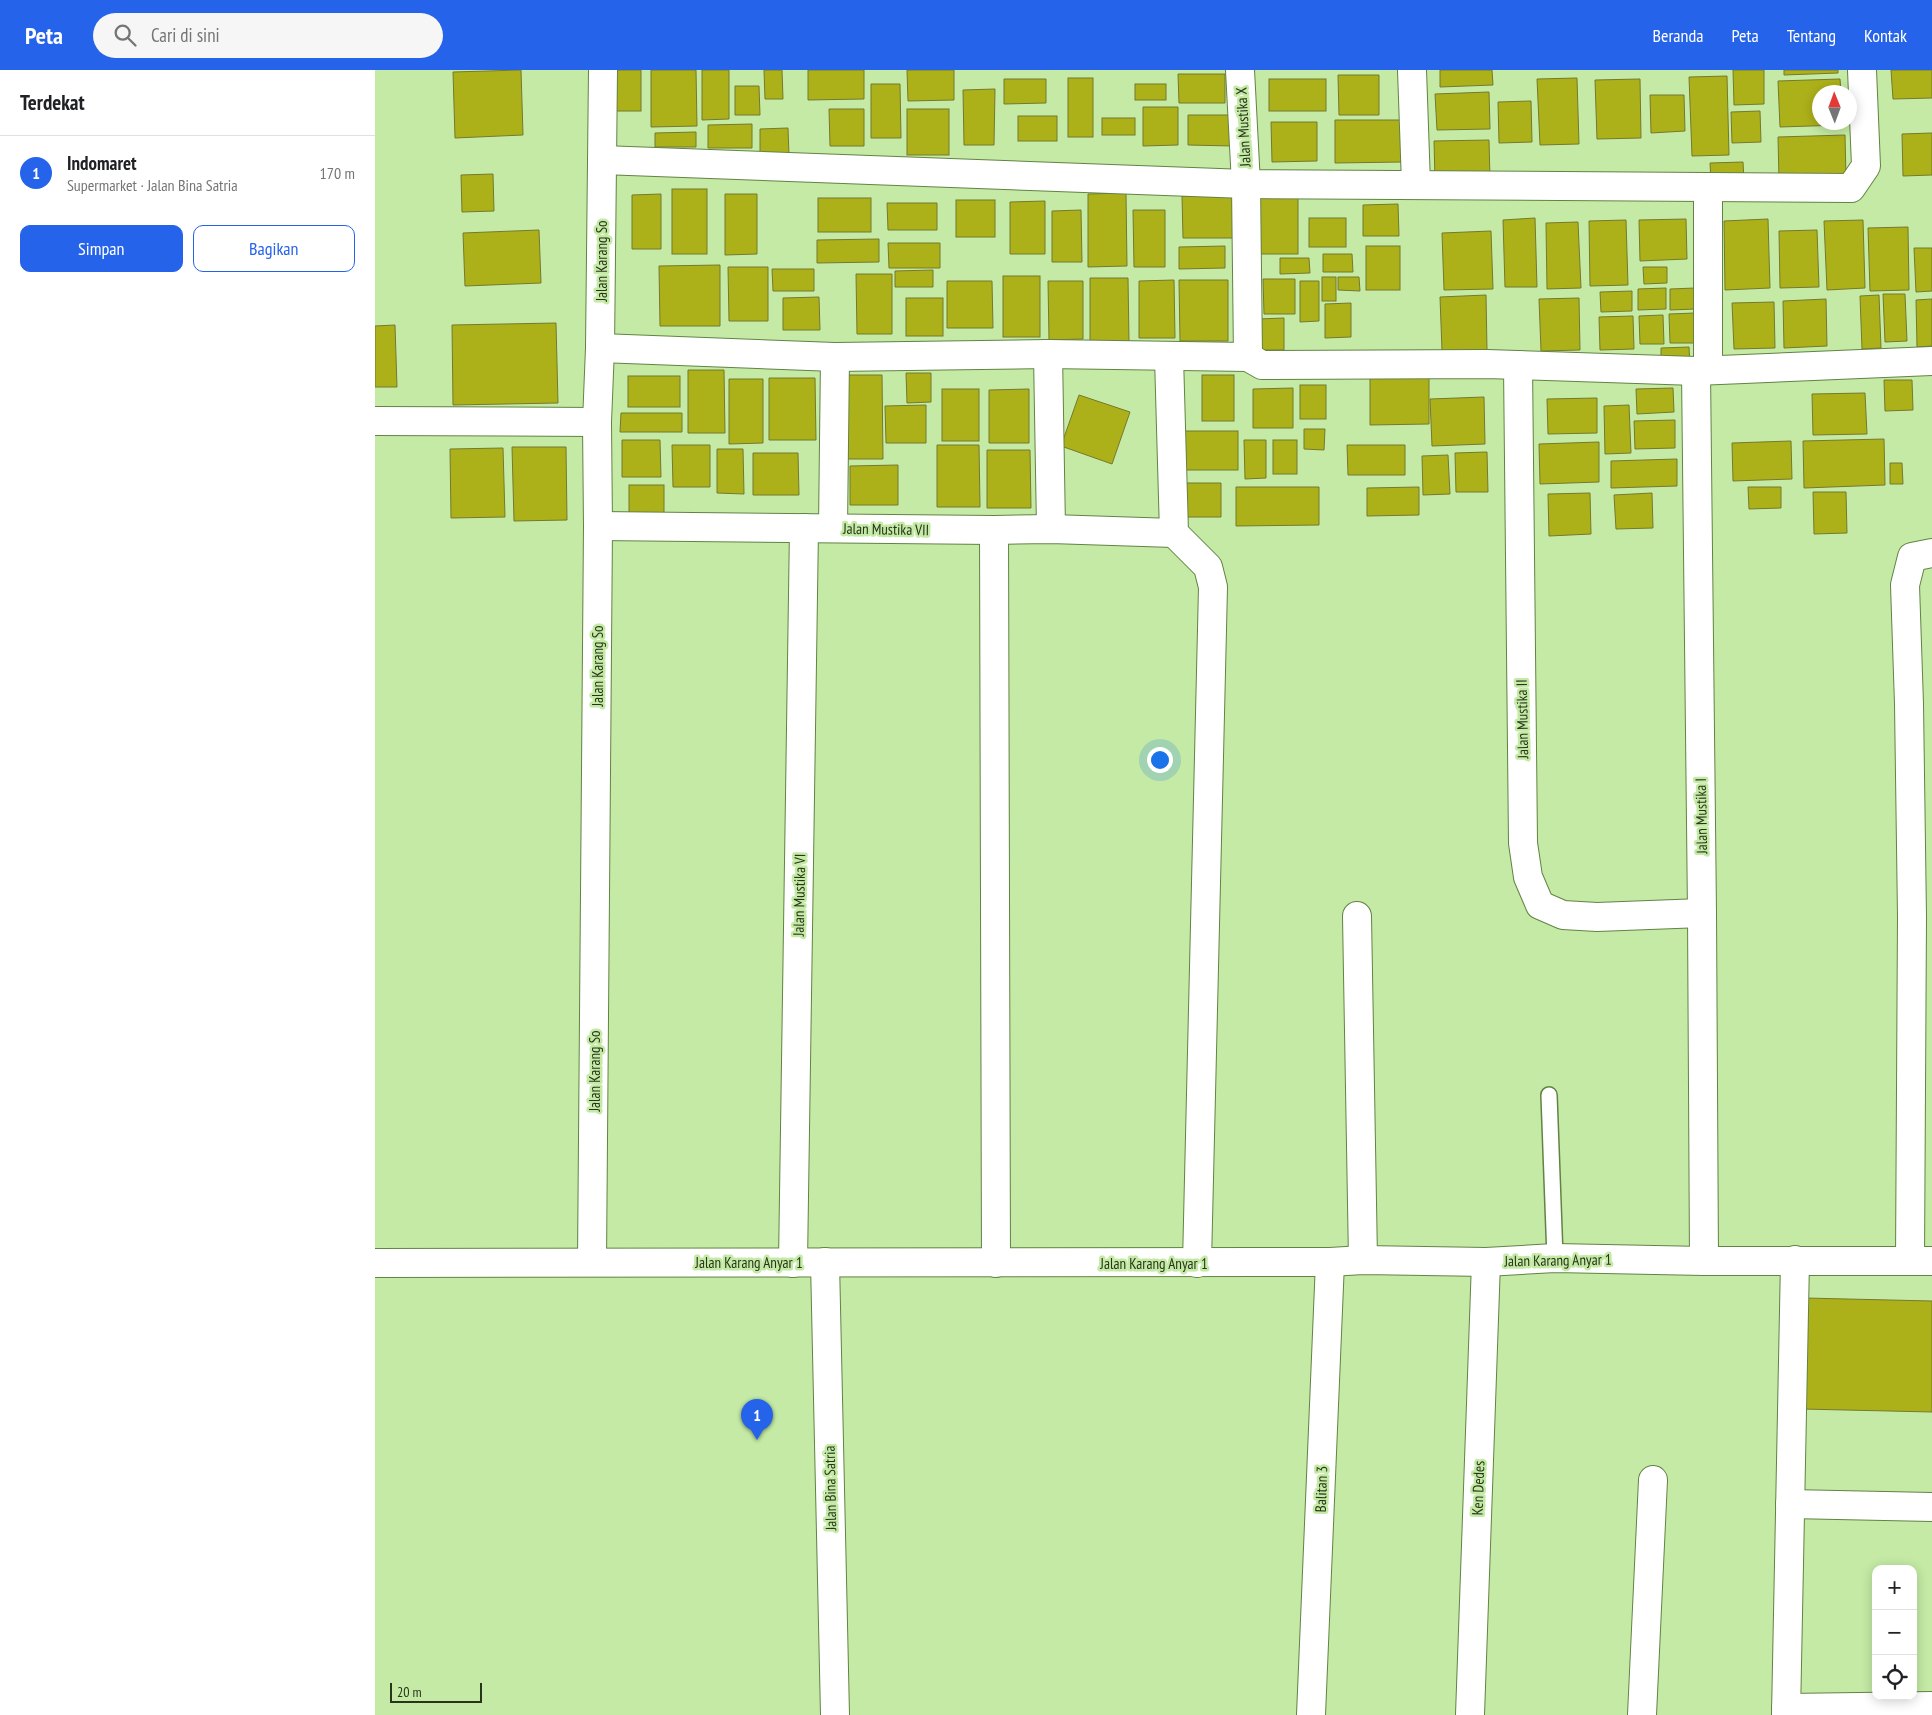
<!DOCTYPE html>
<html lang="id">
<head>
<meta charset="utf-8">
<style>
	body { margin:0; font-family:"PT Sans Narrow",sans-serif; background:#f6f6f6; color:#202124 }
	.controls { position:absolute; right:15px; bottom:15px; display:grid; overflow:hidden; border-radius:10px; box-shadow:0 2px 12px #0003 }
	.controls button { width:45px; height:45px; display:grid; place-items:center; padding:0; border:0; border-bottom:1px solid #e0e0e0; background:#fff; color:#202124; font:25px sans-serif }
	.compass { position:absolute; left:1437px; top:15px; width:45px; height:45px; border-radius:50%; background:#fff; box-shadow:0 2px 12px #0003; rotate:359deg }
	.scale { position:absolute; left:15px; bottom:12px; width:92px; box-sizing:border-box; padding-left:5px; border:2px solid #27351a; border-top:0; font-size:14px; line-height:18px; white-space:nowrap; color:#27351a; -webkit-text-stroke:4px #c4eaa5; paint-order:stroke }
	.you { position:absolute; left:784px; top:689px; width:18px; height:18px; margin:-12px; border:4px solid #fff; border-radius:50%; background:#1a73e8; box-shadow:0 0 0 8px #1a73e833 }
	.badge { display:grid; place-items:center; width:32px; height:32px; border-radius:50%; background:#2563eb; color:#fff; font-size:16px; font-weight:700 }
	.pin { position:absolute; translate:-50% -41px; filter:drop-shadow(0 1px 2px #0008) }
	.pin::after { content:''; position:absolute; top:26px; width:18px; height:15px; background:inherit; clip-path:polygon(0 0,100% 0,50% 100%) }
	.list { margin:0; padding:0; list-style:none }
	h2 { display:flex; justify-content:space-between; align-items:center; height:65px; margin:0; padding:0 20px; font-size:21px }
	h2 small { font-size:16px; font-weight:400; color:#757577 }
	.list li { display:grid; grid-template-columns:32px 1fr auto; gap:15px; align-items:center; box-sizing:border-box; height:75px; padding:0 20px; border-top:1px solid #e0e0e0 }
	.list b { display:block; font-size:19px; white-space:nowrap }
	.list p { margin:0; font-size:16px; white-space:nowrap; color:#757577 }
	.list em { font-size:16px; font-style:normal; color:#757577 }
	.actions { display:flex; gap:10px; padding:15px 20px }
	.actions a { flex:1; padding:11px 0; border:1px solid #2563eb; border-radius:10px; text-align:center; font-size:18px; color:#2563eb }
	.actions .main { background:#2563eb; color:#fff }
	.icon { flex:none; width:28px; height:28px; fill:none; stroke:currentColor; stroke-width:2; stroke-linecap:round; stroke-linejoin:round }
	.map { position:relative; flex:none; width:1557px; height:1645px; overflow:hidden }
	header { display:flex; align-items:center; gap:30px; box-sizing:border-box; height:70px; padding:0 25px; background:#2563eb; color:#fff }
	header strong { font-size:24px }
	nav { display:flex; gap:28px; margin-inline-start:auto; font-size:18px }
	.search { width:350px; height:45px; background:#f6f6f6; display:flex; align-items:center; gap:12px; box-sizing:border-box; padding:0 18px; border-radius:28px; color:#757577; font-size:19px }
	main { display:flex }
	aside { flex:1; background:#fff }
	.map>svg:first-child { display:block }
	.building { fill:#adb119; stroke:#75792d }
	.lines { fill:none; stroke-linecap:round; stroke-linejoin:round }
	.lane-casing { stroke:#628344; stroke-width:18 }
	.street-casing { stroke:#628344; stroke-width:30 }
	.secondary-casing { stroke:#628344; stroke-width:30 }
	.lane { stroke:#fff; stroke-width:15 }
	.street { stroke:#fff; stroke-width:28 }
	.secondary { stroke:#fff; stroke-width:28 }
	.labels { text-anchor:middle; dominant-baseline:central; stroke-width:5; stroke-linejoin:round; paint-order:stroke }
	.street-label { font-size:15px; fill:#27351a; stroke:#c4eaa5 }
</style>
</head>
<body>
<header>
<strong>Peta</strong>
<div class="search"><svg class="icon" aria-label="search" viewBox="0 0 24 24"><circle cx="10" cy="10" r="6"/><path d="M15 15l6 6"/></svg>Cari di sini</div>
<nav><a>Beranda</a><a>Peta</a><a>Tentang</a><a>Kontak</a></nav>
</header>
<main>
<aside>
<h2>Terdekat<small></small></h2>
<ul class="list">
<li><span class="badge">1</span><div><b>Indomaret</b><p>Supermarket · Jalan Bina Satria</p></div><em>170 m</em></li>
</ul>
<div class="actions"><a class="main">Simpan</a><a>Bagikan</a></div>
</aside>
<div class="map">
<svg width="1557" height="1645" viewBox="0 0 1557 1645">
	<rect width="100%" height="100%" fill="#c4eaa5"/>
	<g class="building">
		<path d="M146 0 148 65 80 68 78 2Z"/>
		<rect x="240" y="0" width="26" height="41"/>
		<path d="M276 0H321L322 56 276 57Z"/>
		<path d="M327 0H354V49L327 50Z"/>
		<path d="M389 0H407L408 29H390Z"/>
		<path d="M433 0H489V29L433 30Z"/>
		<path d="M532 0H579V30L533 31Z"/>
		<path d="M1065 0H1117L1118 15 1065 17Z"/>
		<path d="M1358 0H1389V34L1359 35Z"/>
		<path d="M1409 0H1463V3L1409 5Z"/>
		<path d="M1516 0H1557V28L1518 29Z"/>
		<path d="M803 4H850V33H804Z"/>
		<path d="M963 5H1004V45H964Z"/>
		<path d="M1352 6 1354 85 1317 86 1314 7Z"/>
		<rect x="693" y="8" width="25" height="59"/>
		<path d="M1202 8 1204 74 1165 75 1162 9Z"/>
		<path d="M629 9H671V33L629 34Z"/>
		<rect x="894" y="9" width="57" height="32"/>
		<path d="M1265 9 1266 68 1222 69 1220 10Z"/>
		<path d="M1465 9 1466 22H1444V52H1467V55L1405 57 1403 11Z"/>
		<path d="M496 14H525L526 68H496Z"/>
		<rect x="760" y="14" width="31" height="16"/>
		<path d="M360 16H384L385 45H360Z"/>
		<path d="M620 19 619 75H589L588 20Z"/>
		<path d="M1114 22 1115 59 1062 60 1060 24Z"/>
		<path d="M1275 25H1309L1310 61 1276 63Z"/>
		<path d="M1156 31 1157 72 1124 73 1123 32Z"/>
		<path d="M768 37H803V75L768 76Z"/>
		<path d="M454 39H489V76H455Z"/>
		<rect x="532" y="39" width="42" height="46"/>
		<path d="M1385 41 1386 72 1357 73 1356 42Z"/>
		<path d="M813 45H856L857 76 813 75Z"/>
		<rect x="643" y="46" width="39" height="25"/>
		<rect x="727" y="48" width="33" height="17"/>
		<path d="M960 50H1027V92L960 93Z"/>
		<path d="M896 52H942V91L897 92Z"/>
		<path d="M377 54V78H333V55Z"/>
		<path d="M413 58 414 85H385V59Z"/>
		<path d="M321 62V77H280V63Z"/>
		<path d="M1557 63V105L1528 106 1527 64Z"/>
		<path d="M1470 65 1471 109 1404 110 1403 67Z"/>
		<path d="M1114 70 1115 109 1060 111 1059 71Z"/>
		<path d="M1368 92 1369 111 1336 112 1335 93Z"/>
		<path d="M118 104 119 141 87 142 86 105Z"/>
		<rect x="297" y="119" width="35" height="65"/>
		<path d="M751 123 752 196 713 197V124Z"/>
		<path d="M286 124V179H257V125Z"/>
		<path d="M350 124H382V184L350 185Z"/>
		<path d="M807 126H861V168H808Z"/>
		<rect x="884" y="127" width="39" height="57"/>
		<rect x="443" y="128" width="53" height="34"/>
		<rect x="581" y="130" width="39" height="37"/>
		<path d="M670 131V184H635V132Z"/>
		<path d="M512 133H562V160H513Z"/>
		<path d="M1023 134 1024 166H988V135Z"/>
		<path d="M706 140 707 192H677V141Z"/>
		<path d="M758 140H790V197H759Z"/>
		<rect x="934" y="148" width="37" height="29"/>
		<path d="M1160 148 1162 217H1130L1128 150Z"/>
		<path d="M1311 149 1312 189 1265 191 1264 150Z"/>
		<path d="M1393 149 1395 218 1350 220 1349 151Z"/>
		<path d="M1251 150 1253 215 1215 216 1214 151Z"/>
		<path d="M1488 150 1490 218 1452 220 1449 151Z"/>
		<path d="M1203 152 1206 218 1172 219 1171 153Z"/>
		<path d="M1533 157 1534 220 1495 221 1493 158Z"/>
		<path d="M164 160 166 213 90 216 88 163Z"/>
		<path d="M1442 160 1444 217 1405 218 1404 161Z"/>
		<path d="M1116 161 1118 219 1069 220 1067 163Z"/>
		<path d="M504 169V192L442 193V170Z"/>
		<path d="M513 173H565V198H514Z"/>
		<path d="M850 176V198L804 199V177Z"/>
		<rect x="991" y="176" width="34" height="44"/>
		<path d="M1539 178H1557V221L1541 222Z"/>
		<path d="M948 184H977L978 202H948Z"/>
		<path d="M905 188H934L935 203 905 204Z"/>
		<path d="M345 195V256H285L284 196Z"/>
		<path d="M353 197H393V251H354Z"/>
		<path d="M1268 197H1292V213L1269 214Z"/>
		<path d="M397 199H439V221H398Z"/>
		<path d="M558 200V217H520V201Z"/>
		<path d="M481 204H517V264H482Z"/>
		<rect x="628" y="206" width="37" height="61"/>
		<rect x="947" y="207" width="14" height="24"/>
		<path d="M963 207H984L985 221 963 220Z"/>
		<path d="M715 208H753L754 272H715Z"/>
		<path d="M888 209H920V244H889Z"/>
		<path d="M799 210 800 268H764V211Z"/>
		<path d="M804 210H853V271H805Z"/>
		<path d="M572 211H617L618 258H572Z"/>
		<path d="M673 211H708V269L674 270Z"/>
		<path d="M925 211H944V251L925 252Z"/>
		<path d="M1291 218V239L1263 240V219Z"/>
		<path d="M1320 218V239L1295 240V219Z"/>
		<path d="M1257 221V241L1226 242 1225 222Z"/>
		<path d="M1508 224H1530L1532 271 1510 272Z"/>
		<path d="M1111 225 1112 280 1067 281 1065 227Z"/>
		<path d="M1504 225 1506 278 1487 279 1485 226Z"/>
		<path d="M444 227 445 260H408V228Z"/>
		<rect x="531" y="228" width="37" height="38"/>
		<path d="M1204 228 1205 280 1166 281 1164 229Z"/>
		<path d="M1451 229 1452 276 1409 278 1408 231Z"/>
		<path d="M1557 229V276L1542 277 1541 230Z"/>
		<path d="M1399 232 1400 278 1359 279 1357 233Z"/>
		<path d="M976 233V267L950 268V234Z"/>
		<path d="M1320 243 1321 273H1295L1294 244Z"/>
		<path d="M1288 245 1289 274H1265L1264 246Z"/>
		<path d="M1258 246 1259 279 1225 280 1224 247Z"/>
		<path d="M909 248V280H884L883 249Z"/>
		<path d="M181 253 183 333 78 335 77 255Z"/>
		<path d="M20 255 22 317H0V256Z"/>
		<path d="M1314 277 1315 296 1286 297V278Z"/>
		<path d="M313 300H349L350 363H313Z"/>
		<path d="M531 303H556V332L532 333Z"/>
		<path d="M467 305H507L508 389H467Z"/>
		<rect x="827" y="305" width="32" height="46"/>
		<rect x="253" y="306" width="52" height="31"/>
		<path d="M1054 307V354L995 355V308Z"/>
		<path d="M394 308H440L441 370H394Z"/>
		<path d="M354 309H388V373L354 374Z"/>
		<path d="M1509 310H1537L1538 340 1510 341Z"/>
		<rect x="925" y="315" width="26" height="34"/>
		<path d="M918 318V358H878V319Z"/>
		<path d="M1298 318 1299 342 1262 344 1261 319Z"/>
		<rect x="567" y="319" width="37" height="52"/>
		<path d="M654 319V373H614V320Z"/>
		<path d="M1490 323 1492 364 1438 365 1437 324Z"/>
		<path d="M704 325 755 342 737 394 686 376Z"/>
		<path d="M1109 327 1110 374 1057 376 1055 329Z"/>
		<path d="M1222 328V363L1173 364 1172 329Z"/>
		<path d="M551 335V373H511L510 336Z"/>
		<path d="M1254 335 1256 383 1230 384 1229 336Z"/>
		<path d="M246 343H307V362H245Z"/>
		<path d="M1300 350V378L1260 379 1259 351Z"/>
		<path d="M929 359H950L949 380 929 379Z"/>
		<rect x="810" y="361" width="53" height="39"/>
		<path d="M1509 369 1510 415 1429 418 1428 371Z"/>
		<path d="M247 370H285L286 407H247Z"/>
		<path d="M869 370H891V408L870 409Z"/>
		<rect x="898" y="370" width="24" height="34"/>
		<path d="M1416 371 1417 409 1358 411 1357 373Z"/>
		<path d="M1224 372V412L1165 414 1164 374Z"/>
		<path d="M297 375H335V417H298Z"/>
		<path d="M562 375H604L605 437H562Z"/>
		<path d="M972 375H1030V405H973Z"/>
		<path d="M137 377H191L192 450 139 451Z"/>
		<path d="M128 378 130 447 76 448 75 379Z"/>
		<path d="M342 379H368L369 424 342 423Z"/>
		<path d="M612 380H655L656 438H612Z"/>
		<path d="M1112 382 1113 422H1081L1080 383Z"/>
		<path d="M378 383H423L424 425H378Z"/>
		<path d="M1073 385 1075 424 1048 425 1047 386Z"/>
		<path d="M1302 389V416L1236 418V391Z"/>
		<path d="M1515 393H1527L1528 414H1515Z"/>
		<path d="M523 395V435H475V396Z"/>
		<path d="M811 413H846V447H812Z"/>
		<rect x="254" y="415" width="35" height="31"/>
		<path d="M861 417H944V455L861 456Z"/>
		<path d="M1044 417V445L992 446V418Z"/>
		<path d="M1373 417H1406V438L1374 439Z"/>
		<path d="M1438 422H1471L1472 463 1439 464Z"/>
		<path d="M1215 423 1216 464 1174 466 1173 424Z"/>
		<path d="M1277 423 1278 458 1241 459 1239 425Z"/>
		<path d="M1430 1228 1557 1231V1342L1427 1339Z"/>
	</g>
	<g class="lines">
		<defs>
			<path id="lane" d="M1174 1025 1180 1188"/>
			<g id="street">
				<path d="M865 0 871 114 873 287"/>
				<path d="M1037 0 1041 114"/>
				<path d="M227 90 871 114 1476 118 1491 96 1487 0"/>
				<path d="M1333 118V299"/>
				<path d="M225 278 460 287 458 458"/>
				<path d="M673 284 676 459"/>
				<path d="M460 287 673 284 873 287 887 295 1112 294 1321 301 1557 291"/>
				<path d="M794 287 799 463 833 497 838 517 822 1193"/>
				<path d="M1143 295 1148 773 1153 807 1165 835 1188 845 1222 847 1327 843"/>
				<path d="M1321 301 1327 843 1329 1191"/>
				<path d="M0 351 222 352"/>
				<path d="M223 456 619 460 676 459 799 463"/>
				<path d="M619 460 621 1193"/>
				<path d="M982 846 988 1190"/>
				<path d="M1535 1190 1537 847 1534 634 1530 515 1537 487 1557 483"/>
				<path d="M450 1192 460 1645"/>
				<path d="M418 1193 429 458"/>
				<path d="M1415 1434 1557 1437"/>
				<path d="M1411 1638 1557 1636"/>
				<path d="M936 1645 955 1192"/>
				<path d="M1095 1645 1111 1192"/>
				<path d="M1267 1645 1278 1410"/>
				<path d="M1411 1645 1420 1190"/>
			</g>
			<g id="secondary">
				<path d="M217 1192 223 456 222 352 225 278 228 0"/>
				<path d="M0 1193 955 1192 988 1190 1111 1192 1180 1188 1329 1191H1557"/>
			</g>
		</defs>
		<use href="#lane" class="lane-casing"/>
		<use href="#street" class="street-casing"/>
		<use href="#secondary" class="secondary-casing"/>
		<use href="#lane" class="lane"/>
		<use href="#street" class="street"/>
		<use href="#secondary" class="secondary"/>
	</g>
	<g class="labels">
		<g class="street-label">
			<text transform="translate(868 57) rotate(-93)">Jalan Mustika X</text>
			<text transform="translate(226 191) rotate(-90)">Jalan Karang So</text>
			<text transform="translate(511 459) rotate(1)">Jalan Mustika VII</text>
			<text transform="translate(222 596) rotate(-90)">Jalan Karang So</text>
			<text transform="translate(1147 649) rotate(-91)">Jalan Mustika II</text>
			<text transform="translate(1326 746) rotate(-91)">Jalan Mustika I</text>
			<text transform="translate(424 825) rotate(-89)">Jalan Mustika VI</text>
			<text transform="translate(219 1001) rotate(-90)">Jalan Karang So</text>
			<text transform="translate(1183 1190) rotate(-1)">Jalan Karang Anyar 1</text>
			<text x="374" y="1192">Jalan Karang Anyar 1</text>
			<text x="779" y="1193">Jalan Karang Anyar 1</text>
			<text transform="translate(455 1418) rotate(-91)">Jalan Bina Satria</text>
			<text transform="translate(1103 1418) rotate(-88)">Ken Dedes</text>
			<text transform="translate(946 1419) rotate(-88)">Balitan 3</text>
		</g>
	</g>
</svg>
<div class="controls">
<button>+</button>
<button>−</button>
<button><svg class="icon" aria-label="locate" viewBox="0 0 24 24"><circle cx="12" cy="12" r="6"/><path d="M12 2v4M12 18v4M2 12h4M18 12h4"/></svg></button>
</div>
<svg class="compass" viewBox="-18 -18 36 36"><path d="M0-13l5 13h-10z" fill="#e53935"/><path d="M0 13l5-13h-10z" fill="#757577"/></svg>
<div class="scale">20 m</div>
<div class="you"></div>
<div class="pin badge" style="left:382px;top:1370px">1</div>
</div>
</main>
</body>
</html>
